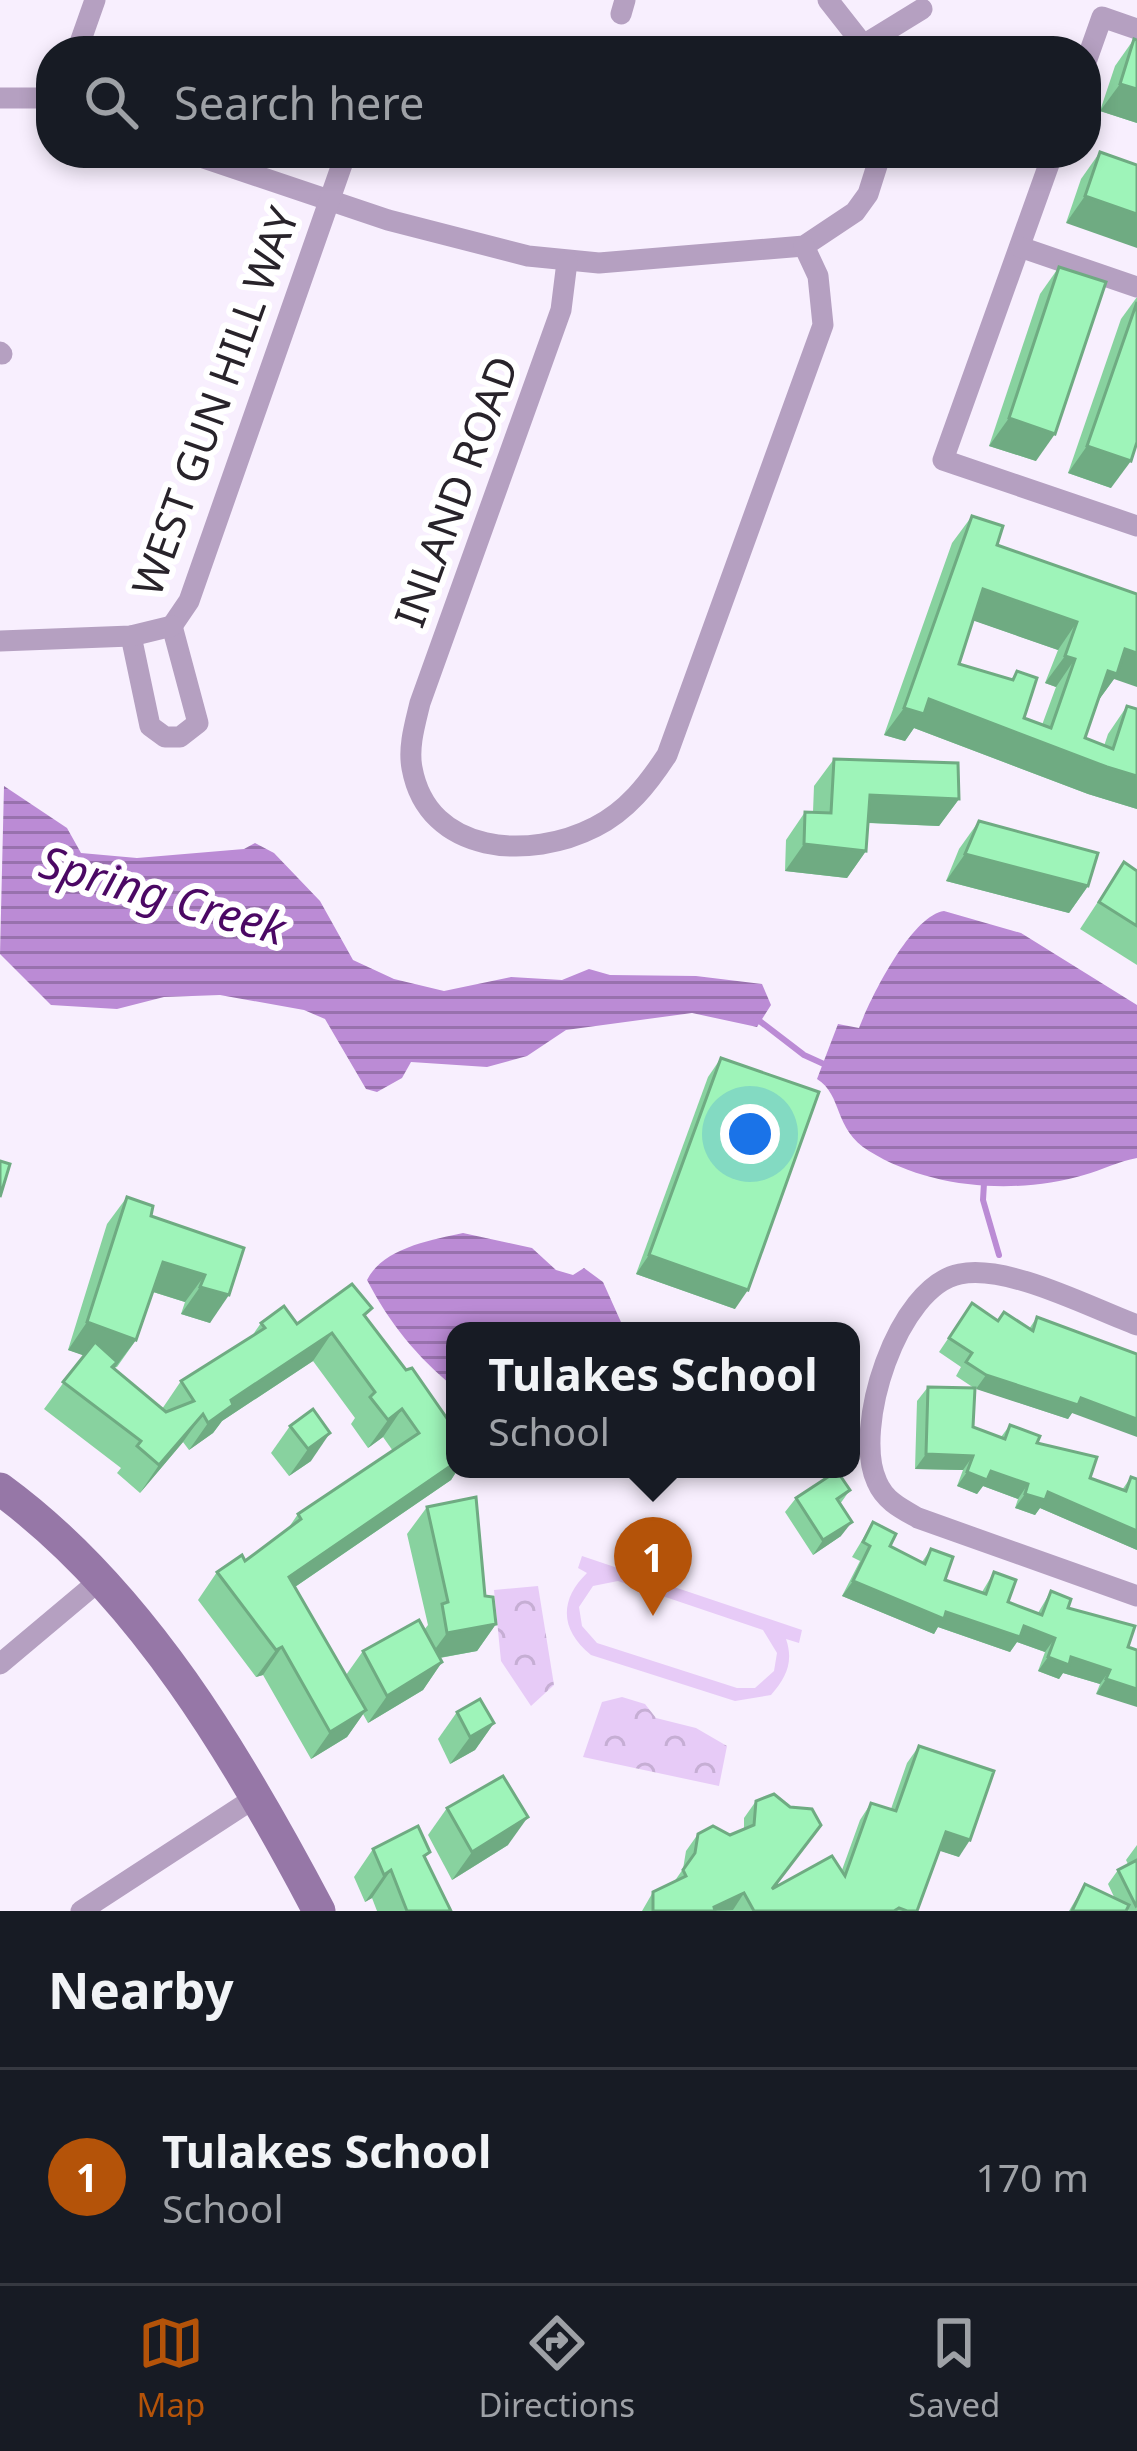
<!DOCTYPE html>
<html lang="en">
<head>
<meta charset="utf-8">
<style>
	body { margin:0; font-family:"Noto Sans",sans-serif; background:#20242c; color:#f1f3f6 }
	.you { position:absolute; left:750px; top:1134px; width:42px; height:42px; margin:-30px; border:9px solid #fff; border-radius:50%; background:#1a73e8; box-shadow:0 0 0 18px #1a73e833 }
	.badge { display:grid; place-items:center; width:78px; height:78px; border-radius:50%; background:#b45309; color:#fff; font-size:39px; font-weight:700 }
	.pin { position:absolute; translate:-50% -99px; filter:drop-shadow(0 3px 6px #0008) }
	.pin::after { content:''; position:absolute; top:63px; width:42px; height:36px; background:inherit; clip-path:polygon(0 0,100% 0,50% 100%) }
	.popup { position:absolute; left:446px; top:1322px; width:414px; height:156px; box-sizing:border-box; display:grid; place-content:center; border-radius:24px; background:#171b24; filter:drop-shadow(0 3px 9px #0005); font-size:39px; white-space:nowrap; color:#9ea1a6 }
	.popup b { font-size:45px; color:#f1f3f6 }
	.popup::after { content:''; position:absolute; left:50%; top:100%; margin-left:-24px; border:24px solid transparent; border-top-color:#171b24 }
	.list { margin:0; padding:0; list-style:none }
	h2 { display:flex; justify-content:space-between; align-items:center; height:156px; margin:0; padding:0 48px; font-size:51px }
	h2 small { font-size:39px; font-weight:400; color:#9ea1a6 }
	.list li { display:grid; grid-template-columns:78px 1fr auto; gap:36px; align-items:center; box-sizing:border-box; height:216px; padding:0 48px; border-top:3px solid #363941 }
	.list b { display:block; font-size:45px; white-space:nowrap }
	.list p { margin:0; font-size:39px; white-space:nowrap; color:#9ea1a6 }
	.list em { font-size:39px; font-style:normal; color:#9ea1a6 }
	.icon { flex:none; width:66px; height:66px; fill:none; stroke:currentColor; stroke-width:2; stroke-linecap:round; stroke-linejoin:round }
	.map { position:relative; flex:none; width:1137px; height:1911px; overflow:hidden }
	.search { position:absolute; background:#171b24; box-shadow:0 6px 18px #0003; left:36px; right:36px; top:36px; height:132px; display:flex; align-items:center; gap:30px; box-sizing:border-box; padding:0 42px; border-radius:48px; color:#9ea1a6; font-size:45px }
	.sheet { height:372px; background:#171b24 }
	nav { display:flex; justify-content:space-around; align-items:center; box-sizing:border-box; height:168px; border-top:3px solid #363941; background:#171b24; font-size:33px; color:#9ea1a6 }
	nav a { display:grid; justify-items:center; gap:6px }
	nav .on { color:#b45309 }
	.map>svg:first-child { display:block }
	.grass { fill:#e7cbf7; fill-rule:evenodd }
	.park { fill:url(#park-crowns) }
	.water { fill:url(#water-rules) }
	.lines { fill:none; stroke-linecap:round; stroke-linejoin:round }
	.stream { stroke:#bb8bd5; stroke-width:6 }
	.street { stroke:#b5a0c1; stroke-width:21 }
	.secondary { stroke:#9677a7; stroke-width:33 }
	.wall { fill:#88d29f; fill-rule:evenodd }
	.shaded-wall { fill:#6fab82 }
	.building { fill:#9ef4b9; stroke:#6fab82; stroke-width:3; fill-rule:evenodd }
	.labels { text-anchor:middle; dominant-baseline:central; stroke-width:12; stroke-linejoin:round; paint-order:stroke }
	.street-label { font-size:42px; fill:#28232a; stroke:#fff }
	.water-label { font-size:45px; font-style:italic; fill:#4b0864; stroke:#fff }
</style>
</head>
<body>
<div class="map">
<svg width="1137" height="1911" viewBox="0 0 1137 1911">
	<defs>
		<pattern id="park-crowns" width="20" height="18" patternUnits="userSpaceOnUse" patternTransform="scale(3)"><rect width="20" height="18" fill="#e7cbf7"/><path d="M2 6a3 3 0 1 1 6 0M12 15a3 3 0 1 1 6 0" fill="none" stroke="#c6aed4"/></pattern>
		<pattern id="water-rules" width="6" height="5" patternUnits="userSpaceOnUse" patternTransform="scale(3)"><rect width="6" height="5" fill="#bb8bd5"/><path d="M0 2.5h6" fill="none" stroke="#9871ad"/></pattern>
	</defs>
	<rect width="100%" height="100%" fill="#f8effe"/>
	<path class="grass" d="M582 1556 802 1630 799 1643 786 1639C794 1662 786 1678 771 1695L735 1701 591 1655C560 1630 559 1600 587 1573L578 1568ZM618 1581 763 1630 777 1653 774 1671 755 1688H737L597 1643 582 1626 579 1607 593 1586Z"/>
	<g class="park">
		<path d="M538 1586 554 1685 531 1706 501 1661 494 1590Z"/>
		<path d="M622 1697 645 1704 656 1718 696 1728 727 1746 719 1786 583 1757 602 1702Z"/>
	</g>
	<g class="water">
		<path d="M4 786 67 828 81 853 137 858 244 849 255 843 274 853 320 901 353 960 394 979 444 991 511 977 562 980 589 969 610 975 696 976 762 984 771 1005 757 1027 692 1013 566 1030 527 1056 487 1067 411 1062 402 1078 377 1092 366 1089 325 1019 304 1010 220 995 164 997 117 1009 51 1005 0 954Z"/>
		<path d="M944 911 1021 933 1137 1005V1158C1119 1161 1102 1170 1084 1175 1016 1195 930 1189 869 1151 833 1129 843 1095 817 1079L838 1024 859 1028C871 997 911 916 944 911Z"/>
		<path d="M463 1233 532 1248 556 1270 573 1275 584 1268 603 1282 625 1331H455V1388C416 1356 390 1324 367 1280 383 1248 431 1240 463 1233Z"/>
	</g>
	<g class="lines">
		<g class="stream">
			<path d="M757 1019 804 1055 826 1065"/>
			<path d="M984 1183 983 1200 999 1255"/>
		</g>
		<g class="street">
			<path d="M828 0 868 51"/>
			<path d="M621 14 625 0"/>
			<path d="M865 44 922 9"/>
			<path d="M77 51 95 0"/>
			<path d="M1086 62 1102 17 1137 29"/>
			<path d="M0 98H51"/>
			<path d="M189 153 388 220 528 256 599 263 804 246 855 212 868 194 881 153"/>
			<path d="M1053 153 943 460 1137 526"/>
			<path d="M1020 247 1137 287"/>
			<path d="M567 262 561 310 420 703C415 724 408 747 412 768 428 856 531 860 595 827 627 811 648 784 667 755L823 325 818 276 804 246"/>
			<path d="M0 352 2 354"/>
			<path d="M172 626 189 601 346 153"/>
			<path d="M131 636 150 726 165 737H180L198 723 172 626"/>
			<path d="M0 641 131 636 172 626"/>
			<path d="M1137 1325C1091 1308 1008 1264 960 1274 897 1286 852 1429 877 1482 885 1501 902 1509 918 1518L1137 1596"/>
			<path d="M0 1664 100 1580"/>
			<path d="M81 1911 256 1797"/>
		</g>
		<path class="secondary" d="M0 1489C141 1592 239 1759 319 1911"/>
	</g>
	<g class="wall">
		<path d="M1134 39 1137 123 1100 111 1115 66Z"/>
		<path d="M1100 152 1137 165 1066 223 1081 179Z"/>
		<path d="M1059 267 1036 461 989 446 1040 294Z"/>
		<path d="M1137 297V302L1111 488 1068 473 1121 319Z"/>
		<path d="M972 516 997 545 1137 594 1114 679 1098 701 1085 738 1104 746 1108 734 1127 706 1137 709V809L1088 794 914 728 905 741 884 735 952 543ZM973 620 1058 650 1045 683 1056 687 1042 725 1024 718 1017 671 1011 680 959 664Z"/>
		<path d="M834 759 959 799 939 826 868 823 866 851 847 878 785 871 786 840 805 812H813L814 786Z"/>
		<path d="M979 821 1088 886 1069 913 946 881 959 849Z"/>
		<path d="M1124 862 1137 871V965L1080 929Z"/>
		<path d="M721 1058 735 1309 636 1274 708 1077Z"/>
		<path d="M127 1197 151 1216 244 1248 210 1323 181 1314 185 1302 153 1292 136 1340 117 1367 113 1368 162 1409 181 1381 252 1336 261 1323 297 1324 366 1317 455 1469H458L451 1480 295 1587 346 1675 363 1651 424 1630 428 1625 407 1534 427 1507 485 1596 496 1624 477 1651 440 1658 442 1662 423 1690 368 1723 363 1714 347 1737 311 1759 263 1675 256 1677 198 1600 217 1572 245 1561 287 1530 298 1514 393 1451 383 1437 368 1448 351 1424 355 1418 313 1361 222 1421 213 1433 189 1450 183 1442 140 1493 117 1473 121 1468 44 1409 84 1355 68 1350 107 1224Z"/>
		<path d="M972 1303 998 1321 1029 1329 1037 1317 1072 1413 1068 1419 975 1388 973 1427 1001 1437 1010 1425 1090 1478 1122 1490 1131 1477 1137 1479V1550L1040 1508 1035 1515 1015 1508 1018 1499 983 1486 977 1494 957 1486 963 1470 915 1469 917 1401 928 1387 974 1388 956 1376 961 1367 939 1352Z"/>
		<path d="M313 1409 311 1461 289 1476 271 1453 290 1426Z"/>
		<path d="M850 1490 840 1504 841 1536 813 1555 785 1512 796 1498Z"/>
		<path d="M873 1522 890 1546 922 1562 931 1549 945 1580 982 1592 994 1572 1008 1602 1038 1613 1051 1591 1068 1608 1128 1647 1137 1650 1096 1694 1100 1684 1063 1673 1059 1679 1038 1671 1045 1652 1017 1642 1010 1652 938 1627 934 1634 842 1596 860 1561 852 1557Z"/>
		<path d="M457 1712 494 1723 475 1750 450 1764 438 1739Z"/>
		<path d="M919 1746 959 1857 939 1850 917 1911H642L653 1892 674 1882 683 1869 686 1851 698 1834 730 1835 744 1829V1818L756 1801 774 1888 842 1870 860 1820 871 1803 891 1809 907 1763Z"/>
		<path d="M447 1808 508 1845 452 1880 428 1835Z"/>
		<path d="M1137 1845V1911H1069L1085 1884 1115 1899 1108 1884 1118 1870 1128 1864 1126 1860Z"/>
		<path d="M373 1849 425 1859 451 1911H377L372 1898 365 1902 354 1877Z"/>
	</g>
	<g class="shaded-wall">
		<path d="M1120 84 1137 89V123L1100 111Z"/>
		<path d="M1085 196 1137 214V248L1066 223Z"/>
		<path d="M1009 418 1055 434 1036 461 989 446Z"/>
		<path d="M1087 446 1131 461 1111 488 1068 473Z"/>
		<path d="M983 589 1077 622 1058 650 963 617Z"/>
		<path d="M1125 649 1137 653V687L1114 679 1098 701 1089 699Z"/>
		<path d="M1065 656 1075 659 1056 687 1045 683Z"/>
		<path d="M929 699 1137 776V809L1088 794 914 728 905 741 884 735 904 708Z"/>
		<path d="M870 795 959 799 939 826 851 822Z"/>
		<path d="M804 844 866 851 847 878 785 871Z"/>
		<path d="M965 854 1088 886 1069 913 946 881Z"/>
		<path d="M649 1255 748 1290 735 1309 636 1274Z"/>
		<path d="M163 1262 205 1275 185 1302 144 1289Z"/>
		<path d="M200 1287 229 1295 210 1323 181 1314Z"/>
		<path d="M87 1322 136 1340 98 1390 113 1366 68 1350Z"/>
		<path d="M332 1333 313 1361 222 1421 213 1433 189 1450 208 1423 231 1400Z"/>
		<path d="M986 1375 1081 1398 1137 1419V1437L1072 1413 1068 1419 976 1389Z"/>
		<path d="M402 1409 383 1437 368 1448 388 1420Z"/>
		<path d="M203 1414 183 1442 140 1493 159 1465Z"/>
		<path d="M330 1433 311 1461 289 1476 308 1449Z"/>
		<path d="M926 1454 973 1456 963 1470 915 1469Z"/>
		<path d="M455 1463V1469H458L451 1480 270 1604 289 1577Z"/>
		<path d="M791 1469H824L819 1476 786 1477Z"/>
		<path d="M991 1471 1028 1484 1018 1499 983 1486 977 1494 957 1486 967 1472Z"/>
		<path d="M1048 1492 1137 1531V1550L1040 1508 1035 1515 1015 1508 1025 1494Z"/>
		<path d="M852 1522 841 1536 813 1555 823 1540Z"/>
		<path d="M853 1581 946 1612 1024 1626 1055 1638 1045 1652 1017 1642 1010 1652 938 1627 934 1634 842 1596Z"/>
		<path d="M496 1624 477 1651 427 1660 447 1633Z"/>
		<path d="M282 1647 263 1675 256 1677 276 1650Z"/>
		<path d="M1048 1657H1071L1110 1670 1100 1684 1063 1673 1059 1679 1038 1671Z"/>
		<path d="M442 1662 423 1690 368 1723 387 1696Z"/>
		<path d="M1106 1679 1137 1689V1707L1096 1694Z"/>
		<path d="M366 1710 347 1737 311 1759 330 1732Z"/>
		<path d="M494 1723 475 1750 450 1764 470 1737Z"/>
		<path d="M528 1817 508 1845 452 1880 472 1852Z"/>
		<path d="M946 1832 970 1840 959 1857 934 1849Z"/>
		<path d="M391 1870 372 1898 365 1902 384 1875Z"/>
		<path d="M744 1893 733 1910 711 1911 714 1907Z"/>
	</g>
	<g class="building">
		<path d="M1134 39 1137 40V89L1120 84Z"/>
		<path d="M1100 152 1137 165V214L1085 196Z"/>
		<path d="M1059 267 1106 282 1055 434 1009 418Z"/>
		<path d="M1137 302V442L1131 461 1087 446Z"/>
		<path d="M972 516 1003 526 997 545 1137 594V653L1125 649 1117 674 1108 671 1085 738 1113 749 1127 706 1137 709V776L1107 767 929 699 924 714 904 708ZM983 589 1077 622 1065 656 1075 659 1051 728 1024 718 1037 678 1017 671 1013 680 959 664Z"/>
		<path d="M834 759 958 763 959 799 870 795 866 851 804 844 805 812 831 813Z"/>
		<path d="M979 821 1098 853 1088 886 965 854Z"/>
		<path d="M1124 862 1137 871V926L1099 902Z"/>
		<path d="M721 1058 819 1092 748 1290 649 1255Z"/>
		<path d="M0 1161 10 1164 0 1197Z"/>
		<path d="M127 1197 153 1206 151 1216 244 1248 229 1295 200 1287 205 1275 163 1262 136 1340 87 1322Z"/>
		<path d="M352 1284 372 1308 364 1315 406 1370 412 1368 455 1430V1463L289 1577 366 1710 330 1732 282 1647 276 1650 217 1572 242 1555 245 1561 301 1519 298 1514 419 1433 402 1409 388 1420 370 1397 375 1392 332 1333 231 1400 233 1405 208 1423 203 1414 159 1465 137 1446 141 1441 63 1382 95 1342 117 1362 112 1367 166 1412 194 1401 181 1381 265 1328 261 1323 284 1306 297 1324Z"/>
		<path d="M972 1303 998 1321 1004 1312 1033 1331 1037 1317 1137 1354V1419L1081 1398 1078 1405 986 1375 966 1362 972 1353 949 1338Z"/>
		<path d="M928 1387 975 1388 973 1427 1005 1439 1010 1425 1040 1436 1037 1443 1097 1457 1090 1478 1126 1491 1131 1477 1137 1479V1531L1048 1492 1045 1500 1025 1494 1028 1484 991 1471 987 1480 967 1472 973 1456 926 1454Z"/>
		<path d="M313 1409 330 1433 308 1449 290 1426Z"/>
		<path d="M837 1471 850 1490 837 1499 852 1522 823 1540 796 1498Z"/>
		<path d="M476 1497 485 1596 493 1597 496 1624 447 1633 442 1604 448 1602 427 1507Z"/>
		<path d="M873 1522 896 1534 890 1546 925 1564 931 1549 953 1557 945 1580 986 1594 994 1572 1016 1580 1008 1602 1042 1615 1051 1591 1071 1599 1068 1608 1135 1626 1128 1647 1137 1650V1689L1106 1679 1110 1670 1071 1657 1069 1665 1048 1657 1055 1638 1024 1626 1020 1637 946 1612 944 1619 853 1581 870 1546 863 1542Z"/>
		<path d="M419 1620 442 1662 387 1696 363 1651Z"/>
		<path d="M480 1699 494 1723 470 1737 457 1712Z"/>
		<path d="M919 1746 994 1771 970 1840 946 1832 917 1911H907L899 1908 894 1911H754L744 1893 714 1907 715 1911H653V1892L686 1876 683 1870 695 1853 698 1834 713 1826 730 1835 754 1825 756 1801 774 1794 790 1807 812 1809 821 1825 772 1889 832 1856 845 1876 871 1803 896 1811Z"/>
		<path d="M503 1776 528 1817 472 1852 447 1808Z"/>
		<path d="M418 1826 430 1852 424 1856 451 1911H407L391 1870 384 1875 373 1849Z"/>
		<path d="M1137 1860V1905L1136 1906 1118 1870Z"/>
		<path d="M1085 1884 1129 1905 1126 1911H1072Z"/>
	</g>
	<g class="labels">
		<g class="street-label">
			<text transform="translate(214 401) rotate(-70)">WEST GUN HILL WAY</text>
			<text transform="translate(455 491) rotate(-70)">INLAND ROAD</text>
		</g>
		<g class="water-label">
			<text transform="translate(163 894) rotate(16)">Spring Creek</text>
		</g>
	</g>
</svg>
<div class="you"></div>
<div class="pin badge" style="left:653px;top:1616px">1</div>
<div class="popup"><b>Tulakes School</b>School</div>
<div class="search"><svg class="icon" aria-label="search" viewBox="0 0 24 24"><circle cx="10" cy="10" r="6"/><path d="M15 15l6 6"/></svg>Search here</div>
</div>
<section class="sheet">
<h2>Nearby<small></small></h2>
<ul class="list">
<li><span class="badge">1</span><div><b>Tulakes School</b><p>School</p></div><em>170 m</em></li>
</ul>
</section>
<nav>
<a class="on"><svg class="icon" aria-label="map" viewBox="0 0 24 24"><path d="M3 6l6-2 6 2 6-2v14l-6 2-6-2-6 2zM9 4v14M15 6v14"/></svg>Map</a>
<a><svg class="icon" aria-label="directions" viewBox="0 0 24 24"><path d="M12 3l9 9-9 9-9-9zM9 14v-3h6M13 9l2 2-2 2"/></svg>Directions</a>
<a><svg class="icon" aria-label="saved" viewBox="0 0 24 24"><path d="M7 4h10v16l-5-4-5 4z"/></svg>Saved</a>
</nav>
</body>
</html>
